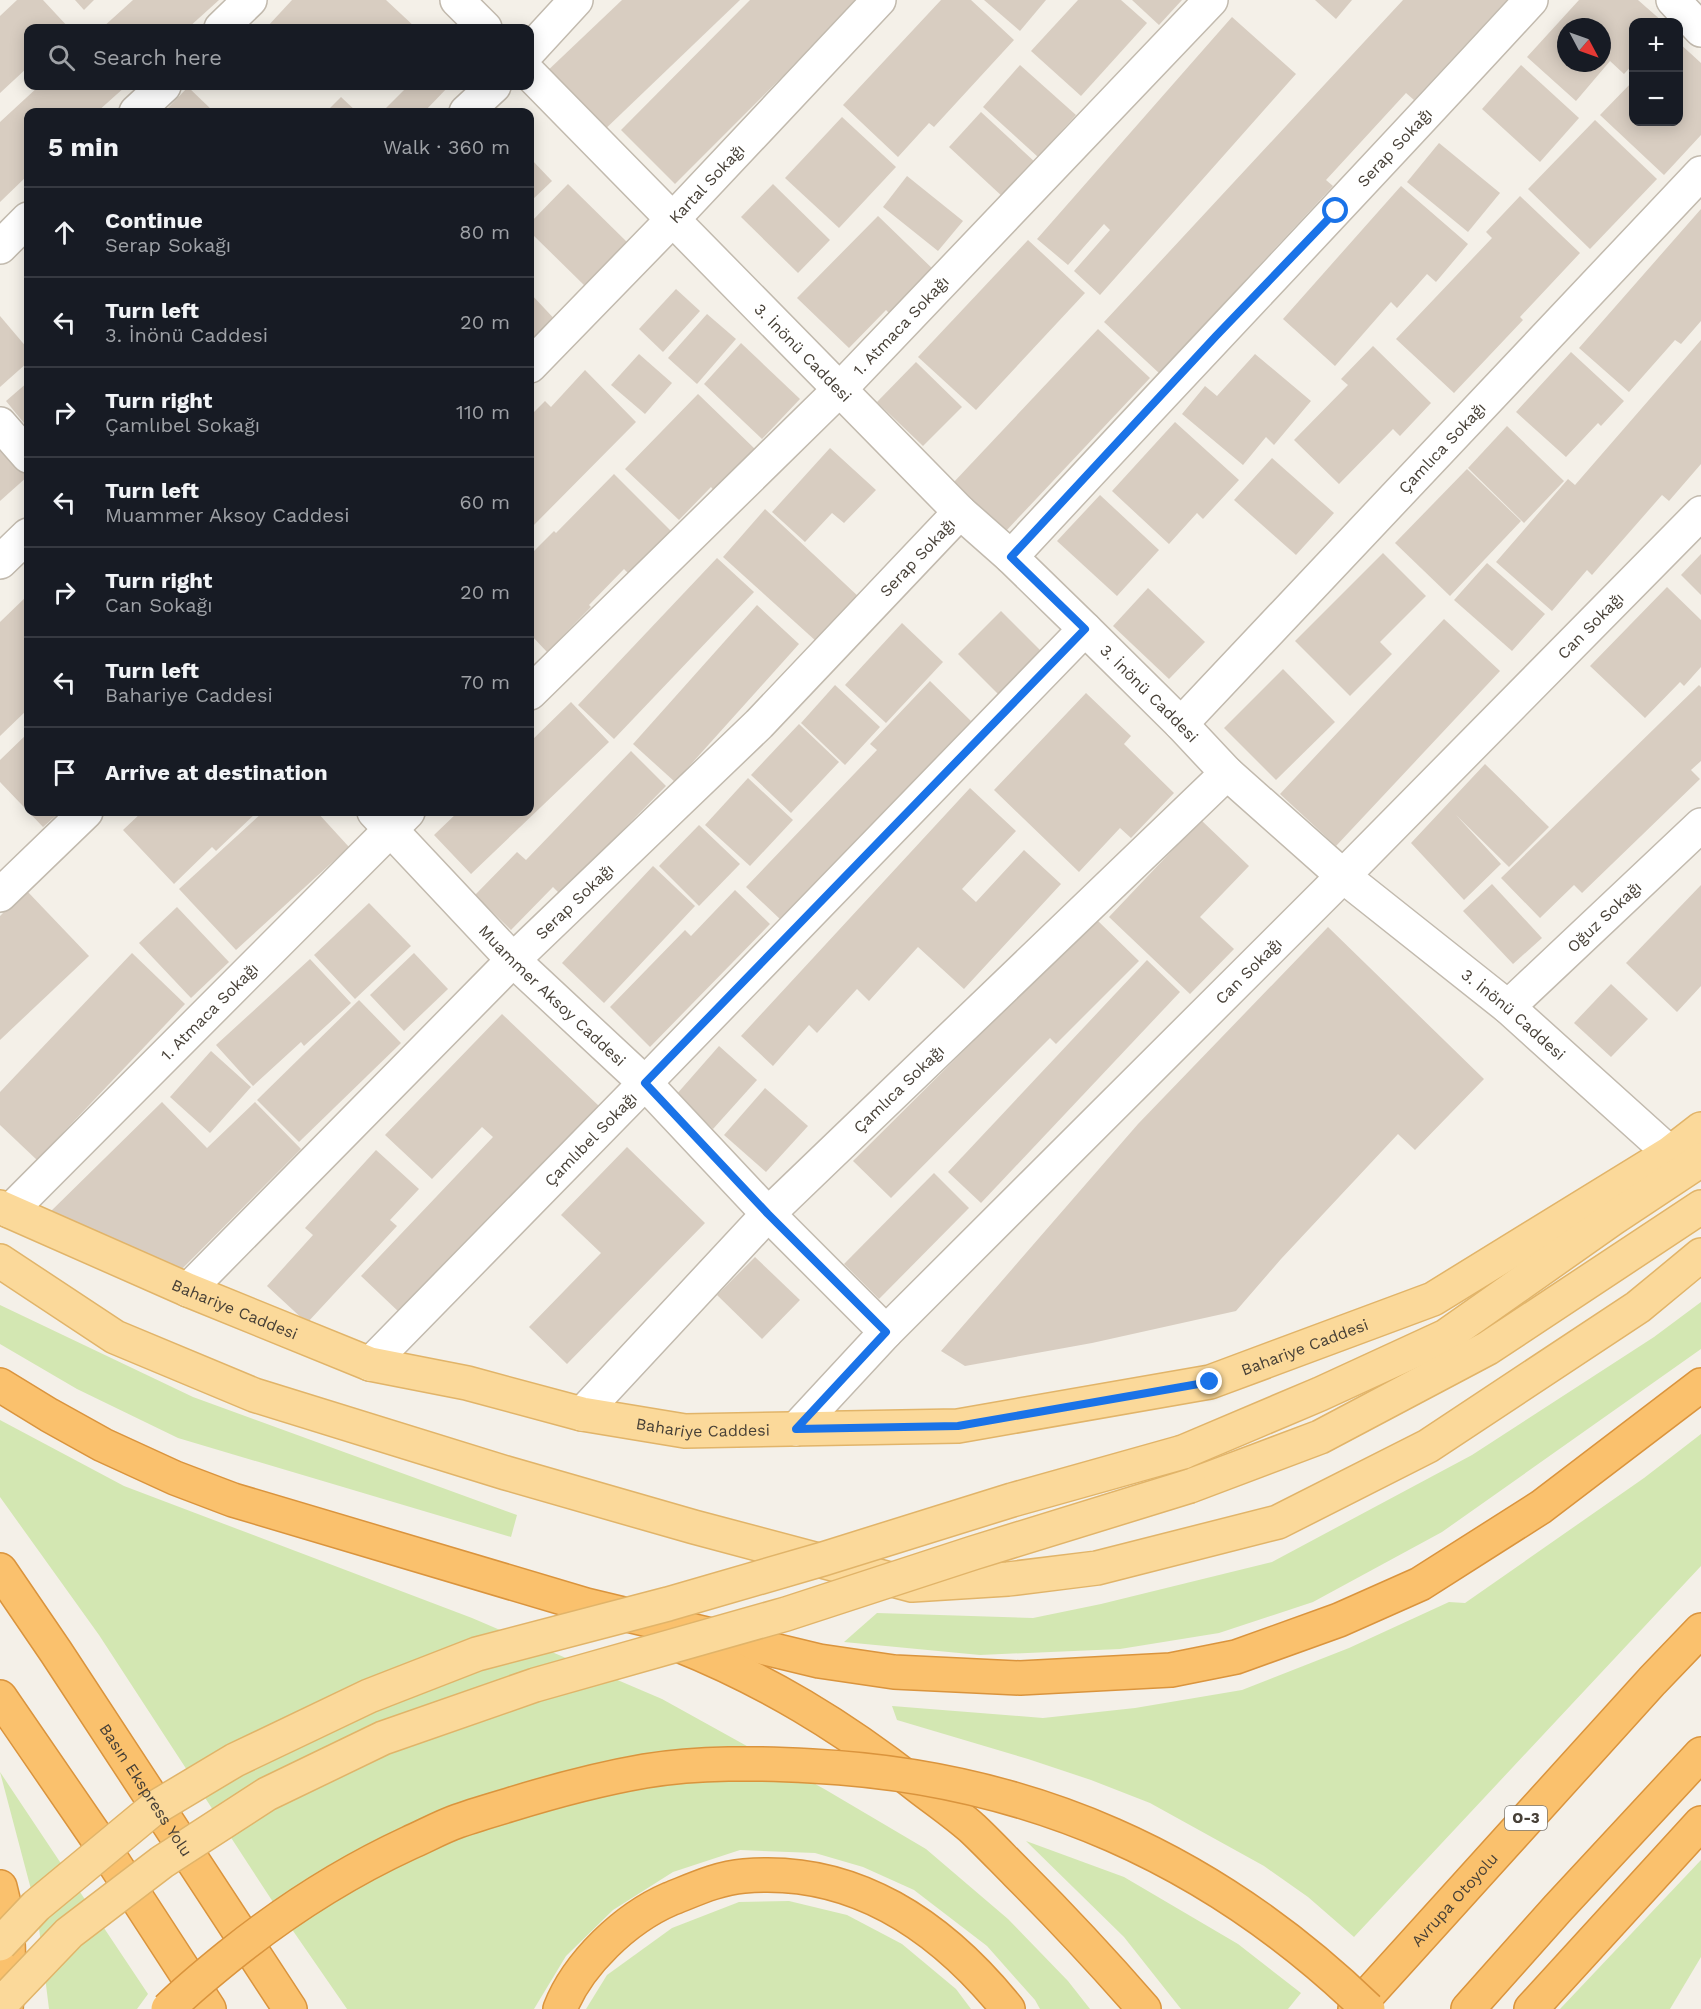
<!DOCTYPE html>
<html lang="en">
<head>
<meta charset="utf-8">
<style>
	body { margin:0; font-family:"Work Sans",sans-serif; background:#242831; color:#f1f3f6 }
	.controls { position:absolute; right:18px; top:18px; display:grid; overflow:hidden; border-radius:12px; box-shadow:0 3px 15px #0003 }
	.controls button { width:54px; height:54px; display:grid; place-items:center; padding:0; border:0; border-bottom:2px solid #363941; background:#171b24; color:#f1f3f6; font:30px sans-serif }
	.compass { position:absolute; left:1557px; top:18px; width:54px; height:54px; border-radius:50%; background:#171b24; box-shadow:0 3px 15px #0003; rotate:131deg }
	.stop { position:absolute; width:18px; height:18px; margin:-14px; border:4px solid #1a73e8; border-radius:50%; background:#fff }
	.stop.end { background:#1a73e8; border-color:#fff; box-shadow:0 2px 6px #0008 }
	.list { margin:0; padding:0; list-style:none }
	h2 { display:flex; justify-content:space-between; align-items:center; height:78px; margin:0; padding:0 24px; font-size:26px }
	h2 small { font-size:20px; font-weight:400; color:#9ea1a6 }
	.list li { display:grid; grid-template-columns:39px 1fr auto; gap:18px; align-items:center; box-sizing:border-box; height:90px; padding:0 24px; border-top:2px solid #363941 }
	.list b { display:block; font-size:22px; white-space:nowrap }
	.list p { margin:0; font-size:20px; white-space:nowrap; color:#9ea1a6 }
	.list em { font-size:20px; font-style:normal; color:#9ea1a6 }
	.icon { flex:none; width:33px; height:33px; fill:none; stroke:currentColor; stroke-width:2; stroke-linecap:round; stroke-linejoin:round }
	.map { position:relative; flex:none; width:1701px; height:2009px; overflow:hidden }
	.search { position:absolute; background:#171b24; box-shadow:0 3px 15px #0003; left:24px; top:24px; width:510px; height:66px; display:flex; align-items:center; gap:15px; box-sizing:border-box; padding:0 21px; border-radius:12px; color:#9ea1a6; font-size:22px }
	.panel { position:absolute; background:#171b24; box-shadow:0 3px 15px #0003; left:24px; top:108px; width:510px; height:708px; border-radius:12px }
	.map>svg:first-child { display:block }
	.green { fill:#d3e7b2 }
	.building { fill:#d8cdc1; fill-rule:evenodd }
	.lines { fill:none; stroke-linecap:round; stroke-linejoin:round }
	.street-casing { stroke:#c2baae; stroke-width:36 }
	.primary-casing { stroke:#e1b469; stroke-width:36 }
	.highway-casing { stroke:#da943d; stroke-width:36 }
	.street { stroke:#fff; stroke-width:33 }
	.primary { stroke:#fbd99a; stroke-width:33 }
	.highway { stroke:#fac16d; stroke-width:33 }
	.primary-bridge-casing { stroke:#e1b469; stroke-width:36; stroke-linecap:butt }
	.highway-bridge-casing { stroke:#da943d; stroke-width:36; stroke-linecap:butt }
	.primary-bridge { stroke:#fbd99a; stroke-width:33 }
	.highway-bridge { stroke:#fac16d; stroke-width:33 }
	.route { stroke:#1a73e8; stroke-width:8 }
	.labels { text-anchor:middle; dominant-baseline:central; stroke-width:5; stroke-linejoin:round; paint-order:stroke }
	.shield { fill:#fff; stroke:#7e7973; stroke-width:1.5 }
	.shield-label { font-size:15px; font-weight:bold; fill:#474037 }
	.street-label { font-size:16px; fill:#474037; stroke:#fff }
</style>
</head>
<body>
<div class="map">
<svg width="1701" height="2009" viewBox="0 0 1701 2009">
	<rect width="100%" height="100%" fill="#f4f0e8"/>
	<g class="green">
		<path d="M1701 1302V1349L1442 1532 1313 1602 1219 1633 1120 1649 980 1655 844 1642 877 1613 1033 1618 1101 1604 1272 1562 1472 1455 1654 1337Z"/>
		<path d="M0 1305 193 1397 517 1515 511 1537 178 1438 77 1389 0 1344Z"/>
		<path d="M0 1420 124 1486 472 1618 662 1699 826 1790 926 1849 1008 1919 1068 1981 1090 2009H1040L1035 2000 987 1946 914 1890 863 1867 815 1853 740 1850 673 1872 613 1910 566 1956 534 2009H347L271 1899 99 1635 0 1497Z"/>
		<path d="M1701 1434V1566L1354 1937 1308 1897 1264 1866 1150 1803 1091 1780 1028 1759 897 1720 892 1706 1043 1718 1135 1708 1242 1690 1349 1648 1449 1602 1465 1603 1644 1478Z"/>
		<path d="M0 1772 148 1994 137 2009H49L37 1912Z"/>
		<path d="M1026 1841 1124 1877 1238 1944 1301 1993 1288 2009H1181L1124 1937Z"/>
		<path d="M1701 1860V1957L1670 2009H1560Z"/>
		<path d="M789 1901 847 1915 902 1944 956 1989 971 2009H586L607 1975 672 1928 739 1902Z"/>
	</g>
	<g class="building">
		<path d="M17 0H43L69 28H28V67L0 93V16Z"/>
		<path d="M75 0H94L84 10Z"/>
		<path d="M133 0H219L188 28H102Z"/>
		<path d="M292 0H386L416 28H269L267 27Z"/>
		<path d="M622 0H740L599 135 542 76Z"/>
		<path d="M750 0H855L781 78 675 184 621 130Z"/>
		<path d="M941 0H971L1014 40 934 127 929 123 898 157 843 105Z"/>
		<path d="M984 0H1046L1020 31Z"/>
		<path d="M1078 0H1121L1147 23 1081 96 1031 51Z"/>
		<path d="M1132 0H1182L1159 25Z"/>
		<path d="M1315 0H1352L1336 19Z"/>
		<path d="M1403 0H1507L1414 100 1406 93 1326 180 1333 186 1159 373 1104 322Z"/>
		<path d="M1579 0H1638L1663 22H1634V63L1624 74 1610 61 1576 101 1527 57ZM1566 27H1602V63H1566Z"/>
		<path d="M1232 17 1296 74 1100 295 1074 271 1110 230 1104 224 1068 265 1037 239Z"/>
		<path d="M1678 42 1701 63V135L1664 175 1600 115 1634 80V122H1678Z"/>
		<path d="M1020 65 1076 115 1038 157 983 107Z"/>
		<path d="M1521 65 1579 118 1540 162 1482 109Z"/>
		<path d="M39 86H126L97 112H28V175L0 202V122Z"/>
		<path d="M405 86H449L424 112H382L407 87Z"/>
		<path d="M188 87 214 112H164Z"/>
		<path d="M341 97 357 112H326Z"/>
		<path d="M981 112 1036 163 1004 198 949 147Z"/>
		<path d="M842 117 896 167 839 228 785 178Z"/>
		<path d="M1595 120 1657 179 1590 249 1528 189Z"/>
		<path d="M1439 143 1500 193 1468 232 1407 182Z"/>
		<path d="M530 158 552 181 530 202Z"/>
		<path d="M907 176 963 221 938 251 883 207Z"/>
		<path d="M568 184 629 244 586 287 530 232V223Z"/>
		<path d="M773 184 830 240 798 273 741 217Z"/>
		<path d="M1401 186 1468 244 1436 282 1427 274 1397 308 1391 302 1335 366 1283 319Z"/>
		<path d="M1520 196 1580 253 1520 317 1523 320 1454 393 1396 339 1492 238 1486 232Z"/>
		<path d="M1701 209V321L1681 344 1675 340 1629 392 1579 348Z"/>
		<path d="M878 216 937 273 893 317 886 310 849 348 797 298Z"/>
		<path d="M1028 240 1085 293 976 410 918 357Z"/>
		<path d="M676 289 700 311 663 352 639 329Z"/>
		<path d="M530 293 560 325 530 356Z"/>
		<path d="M707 314 736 339 697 384 668 358Z"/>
		<path d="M0 316 28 349V362L0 387Z"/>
		<path d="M1098 329 1150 378 1005 532 953 483Z"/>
		<path d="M1701 340V464L1669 501 1662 495 1592 575 1587 570 1552 611 1496 562 1568 479 1575 485Z"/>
		<path d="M741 343 800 399 762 439 704 384Z"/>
		<path d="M1373 346 1431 403 1400 436 1393 429 1339 484 1294 440 1348 385 1341 379Z"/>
		<path d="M1571 352 1624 401 1601 426 1598 423 1566 457 1516 412Z"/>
		<path d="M639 354 672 383 645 414 611 385Z"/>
		<path d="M1255 354 1311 401 1274 445 1266 437 1243 465 1182 414 1205 386 1217 396Z"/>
		<path d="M916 362 962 407 923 446 877 402Z"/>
		<path d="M585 370 636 422 530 529V416L545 401 551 407Z"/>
		<path d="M28 382V428L6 401Z"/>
		<path d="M698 394 756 450 715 492 711 487 679 520 625 469Z"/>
		<path d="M1175 422 1239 480 1203 519 1197 513 1169 544 1112 491Z"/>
		<path d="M1507 426 1564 481 1524 523 1468 468Z"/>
		<path d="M0 440 28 473V476L0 501Z"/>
		<path d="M830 448 876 490 844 523 832 513 805 542 772 512Z"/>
		<path d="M1272 458 1334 513 1296 555 1234 500Z"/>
		<path d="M1467 469 1521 521 1450 596 1395 543Z"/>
		<path d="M614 474 672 532 629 574 624 569 589 605 591 607 547 652 530 634V555L554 531 556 533Z"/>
		<path d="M1100 495 1159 550 1117 596 1057 541Z"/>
		<path d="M765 509 860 598 817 642 723 557Z"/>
		<path d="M1383 553 1426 596 1380 642 1392 654 1350 696 1295 641Z"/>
		<path d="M1701 554V595L1681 575Z"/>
		<path d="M717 558 754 592 614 739 578 705Z"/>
		<path d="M1487 563 1545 614 1512 651 1454 600Z"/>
		<path d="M1667 587 1701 620V667L1684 686 1680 682 1645 718 1590 666Z"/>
		<path d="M1148 588 1205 642 1169 679 1113 626Z"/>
		<path d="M28 595V709L0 736V622Z"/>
		<path d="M757 605 799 644 675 782 633 744Z"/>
		<path d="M1001 611 1043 653 1000 696 958 654Z"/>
		<path d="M1444 619 1500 671 1336 846 1280 794Z"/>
		<path d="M902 623 943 662 886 723 845 685Z"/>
		<path d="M1283 669 1335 722 1276 780 1224 728Z"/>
		<path d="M930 681 971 721 781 920 746 887 877 750 870 744Z"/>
		<path d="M835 685 880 727 845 765 801 723Z"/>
		<path d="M1699 685 1701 687V761L1691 770 1700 779 1582 893 1574 885 1540 918 1501 878Z"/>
		<path d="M1086 693 1131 736 1124 744 1174 793 1131 838 1120 828 1079 872 994 790Z"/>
		<path d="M571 702 609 742 471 874 434 835 458 812H530V742Z"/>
		<path d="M799 724 839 762 791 813 751 775Z"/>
		<path d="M28 733V812H60L43 827 0 782V760Z"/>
		<path d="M631 751 666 786 560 894 553 887 511 930 475 895 517 852 526 860Z"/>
		<path d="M1485 764 1549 827 1509 867 1456 815 1501 864 1464 900 1411 843Z"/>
		<path d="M748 778 793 820 750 866 705 825Z"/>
		<path d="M970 788 1016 831 962 889 976 902 1024 850 1061 884 964 989 918 947 869 1001 857 989 817 1033 809 1025 773 1066 741 1036Z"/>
		<path d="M142 812H257L216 851 212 847 174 884 123 830Z"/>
		<path d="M263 812H317L349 847 236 950 179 889Z"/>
		<path d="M1201 820 1249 866 1200 917 1234 949 1190 994 1109 917Z"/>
		<path d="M699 825 740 864 699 906 659 866Z"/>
		<path d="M653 866 695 906 604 1003 562 963Z"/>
		<path d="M1492 884 1542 938 1513 964 1463 911Z"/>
		<path d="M1701 885V986L1677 1012 1626 963Z"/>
		<path d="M26 890 89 956 0 1040V916Z"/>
		<path d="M735 890 770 924 650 1047 610 1007 685 930 691 936Z"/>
		<path d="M369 903 411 946 355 999 314 955Z"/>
		<path d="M177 907 229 962 191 998 139 943Z"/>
		<path d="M1096 919 1139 961 1056 1044 1050 1038 891 1198 853 1161Z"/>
		<path d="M1328 927 1484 1079 1415 1150 1398 1134 1281 1259 1236 1311 1092 1343 965 1366 941 1351 1138 1124Z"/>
		<path d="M132 953 185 1004 37 1160 0 1125V1092Z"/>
		<path d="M414 953 448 989 404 1031 370 995Z"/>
		<path d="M310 959 351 1003 304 1046 301 1042 253 1086 216 1045Z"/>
		<path d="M1147 960 1180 992 981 1203 948 1172Z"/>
		<path d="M1611 984 1648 1019 1611 1057 1574 1023Z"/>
		<path d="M359 1000 401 1043 299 1142 257 1100Z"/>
		<path d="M502 1014 599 1106 401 1314 361 1276 493 1137 482 1127 432 1179 385 1135Z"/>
		<path d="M719 1046 757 1080 713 1129 676 1095Z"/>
		<path d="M211 1051 251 1087 210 1133 170 1097Z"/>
		<path d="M765 1088 808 1126 766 1172 724 1135Z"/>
		<path d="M162 1102 207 1148 255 1102 301 1149 173 1278 48 1214Z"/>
		<path d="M627 1147 705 1223 567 1364 529 1327 601 1253 561 1215Z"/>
		<path d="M376 1150 419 1189 390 1220 397 1226 307 1323 267 1286 313 1235 305 1228Z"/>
		<path d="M934 1173 969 1208 879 1299 844 1264Z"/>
		<path d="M755 1257 800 1300 762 1339 717 1295Z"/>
	</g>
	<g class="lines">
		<defs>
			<g id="street">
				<path d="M457 0 485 28"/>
				<path d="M1673 0 1701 30"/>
				<path d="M221 28 250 0"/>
				<path d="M530 50 576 0"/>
				<path id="s1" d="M530 74 960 512 1011 557 1085 629 1181 724 1227 773 1343 876 1508 1007 1670 1153"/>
				<path d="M136 112 164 86"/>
				<path d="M466 112 494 86"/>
				<path d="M0 247 28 219"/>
				<path id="s2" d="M530 366 673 219 879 0"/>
				<path d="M0 424 28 456"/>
				<path id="s3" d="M1011 557C1183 371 1359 187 1531 0"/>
				<path d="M0 562 28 535"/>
				<path id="s4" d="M530 693 840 389 1211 0"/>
				<path id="s5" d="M1181 724 1701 173"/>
				<path id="s6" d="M374 812 513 960 645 1083 768 1214 886 1332"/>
				<path d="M0 895 86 812"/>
				<path id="s7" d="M1508 1007 1701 825"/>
				<path id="s8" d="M10 1211 408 812"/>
				<path id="s9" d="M188 1290 513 960 759 724 960 512"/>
				<path id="s10" d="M370 1364 645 1083 1085 629"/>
				<path id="s11" d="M582 1414 768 1214 1227 773"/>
				<path id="s12" d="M796 1429 886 1332 1343 876 1701 513"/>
			</g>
			<g id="primary">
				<path id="s13" d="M0 1207 188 1290 370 1364 467 1383 582 1414 685 1431 958 1426 1210 1382 1433 1299 1670 1153 1701 1129"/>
				<path d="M0 1261 115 1337 254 1395 506 1473 694 1527 912 1585 1008 1579 1097 1568 1278 1522 1428 1446 1638 1307 1701 1255"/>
				<path d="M1183 1452 1320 1394 1446 1336 1612 1219 1701 1160"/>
				<path d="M1190 1486 1320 1437 1488 1348 1701 1207"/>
			</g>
			<g id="highway">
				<path d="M0 1385 49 1415 103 1445 175 1478 233 1500 586 1605 819 1661 894 1672 1020 1678 1171 1670 1236 1657 1339 1620 1420 1584 1541 1507 1701 1385"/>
				<path id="s14" d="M0 1570 56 1652 290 2009"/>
				<path d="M676 1644C766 1680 842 1726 918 1786 936 1800 955 1813 972 1828 987 1842 1002 1858 1017 1873 1061 1917 1103 1962 1144 2009"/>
				<path d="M0 1697 114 1863 209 2009"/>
				<path d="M0 1887C11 1926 9 1969 6 2009"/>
				<path d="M560 2009C578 1963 626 1918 670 1899 693 1890 718 1878 744 1876 854 1866 941 1926 1008 2009"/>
				<path id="s15" d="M1355 2009 1652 1681 1701 1630"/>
				<path d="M1468 2009 1558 1908 1701 1754"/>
				<path d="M1531 2009 1701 1823"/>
			</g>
		</defs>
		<use href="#street" class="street-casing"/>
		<use href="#primary" class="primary-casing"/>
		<use href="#highway" class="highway-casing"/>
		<use href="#street" class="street"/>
		<use href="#primary" class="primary"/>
		<use href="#highway" class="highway"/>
		<defs>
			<g id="primary-bridge">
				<path d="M0 1944 36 1906 153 1809 235 1760 369 1696 477 1654 668 1604 823 1559 1012 1500 1183 1452"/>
				<path d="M0 2005 69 1933 162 1862 267 1794 383 1738 535 1685 786 1614 973 1553 1190 1486"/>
			</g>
			<path id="highway-bridge" d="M168 2009C187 1990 208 1973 229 1956 285 1911 344 1873 409 1843 425 1836 441 1827 458 1821 475 1815 492 1810 509 1805 554 1791 599 1779 645 1771 700 1762 757 1763 812 1766 1029 1777 1212 1858 1368 2009"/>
		</defs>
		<use href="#primary-bridge" class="primary-bridge-casing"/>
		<use href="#highway-bridge" class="highway-bridge-casing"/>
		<use href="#primary-bridge" class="primary-bridge"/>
		<use href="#highway-bridge" class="highway-bridge"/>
	</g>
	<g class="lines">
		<path class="route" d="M1210 1382 958 1426 796 1429 886 1332 768 1214 645 1083 1085 629 1011 557 1216 336 1336 211"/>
	</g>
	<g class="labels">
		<rect class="shield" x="1505" y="1806" width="42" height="24" rx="4.5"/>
		<g class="shield-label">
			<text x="1526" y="1818">O-3</text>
		</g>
		<g class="street-label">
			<text stroke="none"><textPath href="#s3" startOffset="561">Serap Sokağı</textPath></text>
			<text stroke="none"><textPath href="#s2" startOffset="254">Kartal Sokağı</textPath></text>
			<text stroke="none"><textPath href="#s4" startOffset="522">1. Atmaca Sokağı</textPath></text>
			<text stroke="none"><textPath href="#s1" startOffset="390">3. İnönü Caddesi</textPath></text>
			<text stroke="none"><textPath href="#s5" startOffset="380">Çamlıca Sokağı</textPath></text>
			<text stroke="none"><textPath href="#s9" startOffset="1034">Serap Sokağı</textPath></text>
			<text stroke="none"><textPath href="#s12" startOffset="1130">Can Sokağı</textPath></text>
			<text stroke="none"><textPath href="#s1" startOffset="876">3. İnönü Caddesi</textPath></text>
			<text stroke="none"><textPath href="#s9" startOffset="548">Serap Sokağı</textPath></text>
			<text stroke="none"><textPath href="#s7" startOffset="132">Oğuz Sokağı</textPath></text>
			<text stroke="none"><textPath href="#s12" startOffset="644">Can Sokağı</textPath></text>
			<text stroke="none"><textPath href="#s6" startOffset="256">Muammer Aksoy Caddesi</textPath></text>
			<text stroke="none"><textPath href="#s8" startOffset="282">1. Atmaca Sokağı</textPath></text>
			<text stroke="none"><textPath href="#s1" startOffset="1362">3. İnönü Caddesi</textPath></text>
			<text stroke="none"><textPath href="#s11" startOffset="454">Çamlıca Sokağı</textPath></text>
			<text stroke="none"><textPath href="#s10" startOffset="315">Çamlıbel Sokağı</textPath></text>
			<text stroke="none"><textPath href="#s13" startOffset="256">Bahariye Caddesi</textPath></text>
			<text stroke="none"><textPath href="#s13" startOffset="1354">Bahariye Caddesi</textPath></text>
			<text stroke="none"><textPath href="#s13" startOffset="742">Bahariye Caddesi</textPath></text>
			<text stroke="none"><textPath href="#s14" startOffset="264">Basın Ekspress Yolu</textPath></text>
			<text stroke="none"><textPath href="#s15" startOffset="148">Avrupa Otoyolu</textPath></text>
		</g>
	</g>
</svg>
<div class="controls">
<button>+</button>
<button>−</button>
</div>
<svg class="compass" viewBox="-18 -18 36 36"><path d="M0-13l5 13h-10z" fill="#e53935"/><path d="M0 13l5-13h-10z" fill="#9ea1a6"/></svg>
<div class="stop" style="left:1336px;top:211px"></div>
<div class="stop end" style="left:1210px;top:1382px"></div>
<div class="search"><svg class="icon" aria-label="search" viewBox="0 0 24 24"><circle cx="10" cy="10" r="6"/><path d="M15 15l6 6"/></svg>Search here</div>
<section class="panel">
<h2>5 min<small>Walk · 360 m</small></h2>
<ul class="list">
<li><svg class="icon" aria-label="ahead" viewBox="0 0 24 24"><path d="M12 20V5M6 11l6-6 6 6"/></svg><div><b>Continue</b><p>Serap Sokağı</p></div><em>80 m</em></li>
<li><svg class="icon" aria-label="left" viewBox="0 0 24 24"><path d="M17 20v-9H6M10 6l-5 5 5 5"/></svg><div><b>Turn left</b><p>3. İnönü Caddesi</p></div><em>20 m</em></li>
<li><svg class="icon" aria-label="right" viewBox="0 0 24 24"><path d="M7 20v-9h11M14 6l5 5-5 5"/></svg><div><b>Turn right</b><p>Çamlıbel Sokağı</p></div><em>110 m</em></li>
<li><svg class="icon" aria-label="left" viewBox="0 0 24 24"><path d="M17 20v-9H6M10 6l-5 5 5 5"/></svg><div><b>Turn left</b><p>Muammer Aksoy Caddesi</p></div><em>60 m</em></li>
<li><svg class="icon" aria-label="right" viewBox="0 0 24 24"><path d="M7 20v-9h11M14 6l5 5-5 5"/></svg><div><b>Turn right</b><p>Can Sokağı</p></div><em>20 m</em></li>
<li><svg class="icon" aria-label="left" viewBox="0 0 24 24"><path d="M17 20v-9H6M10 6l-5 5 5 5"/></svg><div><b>Turn left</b><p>Bahariye Caddesi</p></div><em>70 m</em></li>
<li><svg class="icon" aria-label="arrive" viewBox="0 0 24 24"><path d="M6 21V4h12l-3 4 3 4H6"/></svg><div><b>Arrive at destination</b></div></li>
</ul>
</section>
</div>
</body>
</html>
